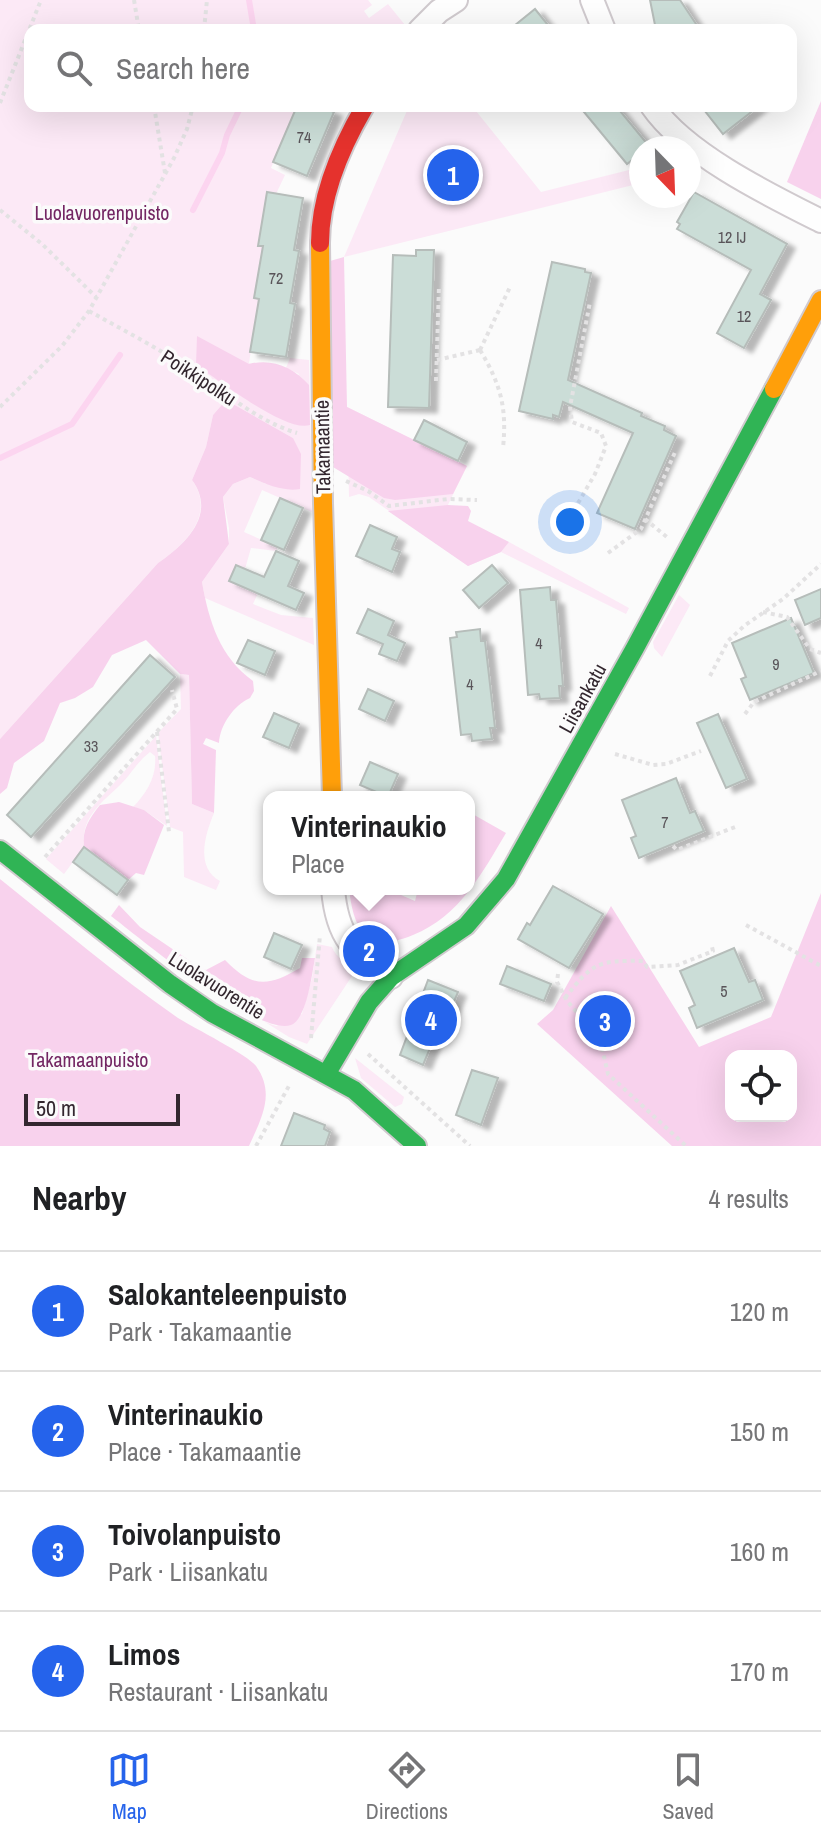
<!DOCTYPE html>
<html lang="en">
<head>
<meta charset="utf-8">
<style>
	body { margin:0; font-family:"Archivo Narrow",sans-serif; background:#f2f2f2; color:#202124 }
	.controls { position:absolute; right:24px; bottom:24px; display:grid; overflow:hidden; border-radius:16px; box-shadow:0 8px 32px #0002 }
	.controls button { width:72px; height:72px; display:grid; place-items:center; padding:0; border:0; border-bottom:2px solid #e0e0e0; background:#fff; color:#202124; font:40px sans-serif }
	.compass { position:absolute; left:629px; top:136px; width:72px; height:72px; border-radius:50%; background:#fff; box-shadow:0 8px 32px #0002; rotate:157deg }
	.scale { position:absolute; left:24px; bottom:20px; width:156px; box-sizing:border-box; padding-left:8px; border:4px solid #33272f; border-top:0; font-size:22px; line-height:28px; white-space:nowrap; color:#33272f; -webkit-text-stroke:6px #fbfbfb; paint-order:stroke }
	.you { position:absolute; left:570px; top:522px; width:28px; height:28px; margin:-20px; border:6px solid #fff; border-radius:50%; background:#1a73e8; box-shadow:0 0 0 12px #1a73e833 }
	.badge { display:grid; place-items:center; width:52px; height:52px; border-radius:50%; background:#2563eb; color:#fff; font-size:26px; font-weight:700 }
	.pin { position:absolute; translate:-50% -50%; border:4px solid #fff; box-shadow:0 2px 8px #0006 }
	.popup { position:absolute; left:263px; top:791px; width:212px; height:104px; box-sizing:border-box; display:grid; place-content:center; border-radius:16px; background:#fff; filter:drop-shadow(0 2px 6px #0005); font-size:26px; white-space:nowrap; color:#757577 }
	.popup b { font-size:30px; color:#202124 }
	.popup::after { content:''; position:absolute; left:50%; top:100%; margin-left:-16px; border:16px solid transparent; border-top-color:#fff }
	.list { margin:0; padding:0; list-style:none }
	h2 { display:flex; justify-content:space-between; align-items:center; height:104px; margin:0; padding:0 32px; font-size:34px }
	h2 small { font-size:26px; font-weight:400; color:#757577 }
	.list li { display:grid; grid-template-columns:52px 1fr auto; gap:24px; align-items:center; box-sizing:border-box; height:120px; padding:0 32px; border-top:2px solid #e0e0e0 }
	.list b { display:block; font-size:30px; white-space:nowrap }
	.list p { margin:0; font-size:26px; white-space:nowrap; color:#757577 }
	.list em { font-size:26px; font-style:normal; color:#757577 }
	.icon { flex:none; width:44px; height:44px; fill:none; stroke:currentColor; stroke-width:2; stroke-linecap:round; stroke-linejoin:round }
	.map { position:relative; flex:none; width:821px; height:1146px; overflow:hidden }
	.search { position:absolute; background:#fff; box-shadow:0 8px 32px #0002; left:24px; right:24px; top:24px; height:88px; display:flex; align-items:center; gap:20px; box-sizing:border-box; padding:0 28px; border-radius:16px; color:#757577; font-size:30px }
	.sheet { height:584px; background:#fff }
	nav { display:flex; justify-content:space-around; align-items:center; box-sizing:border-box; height:112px; border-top:2px solid #e0e0e0; background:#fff; font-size:22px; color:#757577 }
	nav a { display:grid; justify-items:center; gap:4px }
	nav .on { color:#2563eb }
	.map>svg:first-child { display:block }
	.green { fill:#fce9f6 }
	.forest { fill:#f8d2ed; fill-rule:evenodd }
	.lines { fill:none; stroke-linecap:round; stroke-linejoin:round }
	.stream { stroke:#fcd5f0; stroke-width:6 }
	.building { fill:#cbddd7; stroke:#b6bdba; stroke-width:2; filter:url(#shadow) }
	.street-casing { stroke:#d0cace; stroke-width:26 }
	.fast-casing { stroke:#d0cace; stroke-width:22 }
	.slow-casing { stroke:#d0cace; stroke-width:22 }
	.jam-casing { stroke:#d0cace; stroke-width:22 }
	.path { stroke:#e3e2e3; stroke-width:4; stroke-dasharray:4 4; stroke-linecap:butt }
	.street { stroke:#fefefe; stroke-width:22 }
	.fast { stroke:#30b455; stroke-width:18 }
	.slow { stroke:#ff9f0a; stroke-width:18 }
	.jam { stroke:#e5322d; stroke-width:18 }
	.labels { text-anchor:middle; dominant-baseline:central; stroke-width:7; stroke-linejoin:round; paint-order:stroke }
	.number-label { font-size:16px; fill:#595459 }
	.park-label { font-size:20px; fill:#732663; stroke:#fbfbfb }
	.street-label { font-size:20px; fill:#33272f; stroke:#fbfbfb }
</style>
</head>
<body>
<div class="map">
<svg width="821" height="1146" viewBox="0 0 821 1146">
	<defs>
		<filter id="shadow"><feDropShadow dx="8" dy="4.5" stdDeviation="2" flood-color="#0004"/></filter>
	</defs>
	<rect width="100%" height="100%" fill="#fbfbfb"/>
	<g class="green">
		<path d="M0 0H368L372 5 364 11 369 18 388 4 405 25 401 30H30V106H297L271 168 285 175 276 194 267 193 258 245 263 246 254 298 259 299 249 363 291 385 299 374 286 368 290 358 309 360 312 512 262 490 244 532 278 547 276 551 251 548 245 569 258 593 253 604 281 615 313 618 314 645 205 598 202 582 229 544V528L223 497 233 484 250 477 266 484 293 438 226 400 213 415 206 447 192 480C216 514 186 544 158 563L0 739Z"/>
		<path d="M409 106H472L541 192 641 167V183L344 257Z"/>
		<path d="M347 407 467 466 440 521 501 552 509 542 629 608 626 614 501 552 468 566 369 497 359 494 349 497Z"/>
		<path d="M679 595 690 605 662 657 654 648 653 642Z"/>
		<path d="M180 674 189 675 192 804 214 813C205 835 195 867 220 881L216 890 184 877 183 832 170 827 158 733 181 709Z"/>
		<path d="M156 736 167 826 144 810 133 807C147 793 157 776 155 756L150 752C141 759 136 766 129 775 111 798 80 811 84 847L64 874 46 859Z"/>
		<path d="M317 944 332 947C336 959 349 962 354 973L307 1044 289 1037 265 1022 276 1026 302 1014 312 978Z"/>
		<path d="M355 1058 404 1097 402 1104 395 1107 361 1078Z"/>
	</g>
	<g class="forest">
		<path d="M821 101V199L787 182Z"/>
		<path d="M344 257 347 407 467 466 453 494 395 500 384 498 333 467 330 261Z"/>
		<path d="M197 336 249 364C272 358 293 367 309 385L310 425C286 433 219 380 196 365Z"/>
		<path d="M226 400 293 438 301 454 300 489C283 492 265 484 250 477L233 484 223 497 229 544 202 582C209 622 220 657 253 681L254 691 250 698C234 705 220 725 219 743L206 738 203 744 216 750 214 813 192 804 189 675 180 674 146 640 112 655 93 687 75 698 60 703 44 741 14 763 7 788 0 794V739L158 563C186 544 217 514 192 480L206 447 213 415Z"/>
		<path d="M448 505 468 506 471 511 468 521 509 542 501 552 468 566 388 511Z"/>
		<path d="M119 802 144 810 164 825 144 875 136 873 128 880 84 847C82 829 89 819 100 805Z"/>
		<path d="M469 812 506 833C482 873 460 916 413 935 402 940 389 942 377 946 356 933 352 912 349 889H387L415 901 418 889H469Z"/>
		<path d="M0 879C59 926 116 975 178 1018 194 1028 248 1055 256 1066 276 1094 261 1119 249 1146H0Z"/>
		<path d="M821 893V1146H672L537 1024 553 1010 611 906 699 1047 771 1017ZM731 1056H791V1116H731Z"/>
		<path d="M119 905 140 927 199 967 206 970 225 960C252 988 268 987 300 968L302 958H315C312 973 307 1019 291 1025 258 1037 140 938 111 916Z"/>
	</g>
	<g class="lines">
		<g class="stream">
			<path d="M249 0 254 30"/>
			<path d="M193 210 222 153 227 135 241 106"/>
			<path d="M0 458 72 424 120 355"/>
		</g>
	</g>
	<g class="building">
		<path d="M650 0H680L700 30H656Z"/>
		<path d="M535 9 552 30H509Z"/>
		<path d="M297 106H319L334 112 307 176 273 162Z"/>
		<path d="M579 106H616L649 146 641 148V153L627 164Z"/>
		<path d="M701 106H759L723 134Z"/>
		<path d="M267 192 303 198 294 250 299 251 290 303 295 304 286 357 250 352 259 299 254 298 263 246H258Z"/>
		<path d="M694 192 787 244 760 294 771 300 744 348 717 333 751 270 677 229 680 224 677 222Z"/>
		<path d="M416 250H434L429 408 388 407 393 255 416 256Z"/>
		<path d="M552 262 585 269V272L591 273 568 380 642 413 641 416 665 426 664 430 676 436 635 529 597 513 633 433 563 402 559 417 553 415V419L519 411Z"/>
		<path d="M424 420 467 442 458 461 414 440Z"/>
		<path d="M280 498 303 508 284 550 261 540Z"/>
		<path d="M370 525 397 537 392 549 400 552 392 572 356 556Z"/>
		<path d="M276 551 299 561 288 586 304 593 296 610 229 581 236 565 264 577Z"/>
		<path d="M492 565 508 583 479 608 463 590Z"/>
		<path d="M550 587 551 600H556L563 686H559L560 698 540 699 539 694 528 695 520 590Z"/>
		<path d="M821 589V618L805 625 795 600Z"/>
		<path d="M368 609 394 621 388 635 405 643 397 661 379 654 383 644 357 633Z"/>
		<path d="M791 618 814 673 750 700 741 679 746 677 732 643Z"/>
		<path d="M480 629 481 641H485L495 728H490L492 739 472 741 471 734 461 735 450 638 457 637 456 632Z"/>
		<path d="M248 640 275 651 265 675 237 663Z"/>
		<path d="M150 655 175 677 31 837 7 815Z"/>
		<path d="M368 689 394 701 385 721 359 709Z"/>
		<path d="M274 713 299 724 289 748 263 737Z"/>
		<path d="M718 714 747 779 726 788 697 723Z"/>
		<path d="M370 762 398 774 388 797 360 785Z"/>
		<path d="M676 778 690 813 695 811 704 831 639 858 631 838 636 836 622 800Z"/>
		<path d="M84 847 128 880 117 895 73 862Z"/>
		<path d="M553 886 603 914 569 968 518 939 527 923 530 925Z"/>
		<path d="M274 933 302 945 291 969 264 957Z"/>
		<path d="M734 948 749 982 755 980 763 1000 697 1028 689 1008 695 1005 680 971Z"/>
		<path d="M507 966 551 984 544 1001 500 984Z"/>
		<path d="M428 980 458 992 439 1038 435 1036 423 1065 400 1055Z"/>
		<path d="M472 1070 498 1078 481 1125 456 1115Z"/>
		<path d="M294 1113 325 1125 324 1129 330 1132 325 1146H281Z"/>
	</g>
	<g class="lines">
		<defs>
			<g id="street">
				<path d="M592 0 604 30"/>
				<path d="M420 30 439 11 456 0"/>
				<path d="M652 106C685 154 769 195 821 221"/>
				<path d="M333 889C337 938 353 951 391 977"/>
			</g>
			<g id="fast">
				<path d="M0 850 170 984 212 1013 354 1090 417 1146"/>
				<path d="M327 1073 369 1002 391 977 466 926 506 879 635 648 774 389"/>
			</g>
			<g id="slow">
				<path d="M320 243 323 503 332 797"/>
				<path d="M774 389 821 300"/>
			</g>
			<path id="jam" d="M320 243C320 195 341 147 365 106"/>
		</defs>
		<use href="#street" class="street-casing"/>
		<use href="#fast" class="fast-casing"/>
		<use href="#slow" class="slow-casing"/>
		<use href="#jam" class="jam-casing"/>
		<g class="path">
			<path d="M134 0 139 30"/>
			<path d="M204 30 207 0"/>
			<path d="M0 103 41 0"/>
			<path d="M154 106 165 173"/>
			<path d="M0 210 42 244 96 297"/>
			<path d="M89 311C123 330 158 348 191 370 225 392 257 421 297 433"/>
			<path d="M480 350C501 385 507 408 503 448"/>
			<path d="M480 350 511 285"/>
			<path d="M437 360 480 350"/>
			<path d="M436 381 439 286"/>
			<path d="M0 407 62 346 89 311 174 158 187 129 193 106"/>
			<path d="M346 481 368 491 389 506 448 499 477 500"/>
			<path d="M574 510 595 474 606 446 601 433 572 422 570 407 590 302"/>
			<path d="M645 519 668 538"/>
			<path d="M608 553 641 529 676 450"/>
			<path d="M763 612 787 617 810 649 821 653"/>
			<path d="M710 676 728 641 744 626 783 599 821 564"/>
			<path d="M745 714 754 702 821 671"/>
			<path d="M157 732 169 832"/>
			<path d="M615 754 653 765 666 764 701 751"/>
			<path d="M673 846 677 850 735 827"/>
			<path d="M45 857 177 709 172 690"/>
			<path d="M746 925 821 966"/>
			<path d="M558 974 557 982 567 1001 587 1024 602 1048 608 1074 686 1146"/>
			<path d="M565 998C592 963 598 960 643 961L647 967 678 965 713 951 712 947"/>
			<path d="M311 1038 320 935"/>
			<path d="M368 1054 470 1146"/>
			<path d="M256 1146 290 1084"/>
		</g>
		<use href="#street" class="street"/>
		<use href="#fast" class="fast"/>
		<use href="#slow" class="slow"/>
		<use href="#jam" class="jam"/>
	</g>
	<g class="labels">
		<g class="number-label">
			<text x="304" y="137">74</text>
			<text x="732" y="237">12 IJ</text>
			<text x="276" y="278">72</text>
			<text x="744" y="316">12</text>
			<text x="539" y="643">4</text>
			<text x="776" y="664">9</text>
			<text x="470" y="684">4</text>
			<text x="91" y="746">33</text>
			<text x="665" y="822">7</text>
			<text x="724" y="991">5</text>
		</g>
		<g class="park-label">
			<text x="102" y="212">Luolavuorenpuisto</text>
			<text x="88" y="1059">Takamaanpuisto</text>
		</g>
		<g class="street-label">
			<text transform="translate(199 377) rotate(33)">Poikkipolku</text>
			<text transform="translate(322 447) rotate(-91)">Takamaantie</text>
			<text transform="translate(582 698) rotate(-61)">Liisankatu</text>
			<text transform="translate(217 985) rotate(32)">Luolavuorentie</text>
		</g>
	</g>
</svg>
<div class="controls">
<button><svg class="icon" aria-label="locate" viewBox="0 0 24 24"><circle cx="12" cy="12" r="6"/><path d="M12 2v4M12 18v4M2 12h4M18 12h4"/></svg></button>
</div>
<svg class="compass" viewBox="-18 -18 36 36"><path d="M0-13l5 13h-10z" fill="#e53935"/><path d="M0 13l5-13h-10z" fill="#757577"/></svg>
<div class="scale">50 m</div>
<div class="you"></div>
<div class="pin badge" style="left:453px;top:175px">1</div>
<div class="pin badge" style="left:369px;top:951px">2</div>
<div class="popup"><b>Vinterinaukio</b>Place</div>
<div class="pin badge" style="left:605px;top:1021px">3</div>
<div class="pin badge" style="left:431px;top:1020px">4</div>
<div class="search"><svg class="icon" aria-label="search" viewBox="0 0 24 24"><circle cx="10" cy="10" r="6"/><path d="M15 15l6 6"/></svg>Search here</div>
</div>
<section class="sheet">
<h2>Nearby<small>4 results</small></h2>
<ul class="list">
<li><span class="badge">1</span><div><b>Salokanteleenpuisto</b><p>Park · Takamaantie</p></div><em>120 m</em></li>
<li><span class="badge">2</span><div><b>Vinterinaukio</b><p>Place · Takamaantie</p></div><em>150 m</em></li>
<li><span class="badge">3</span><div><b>Toivolanpuisto</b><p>Park · Liisankatu</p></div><em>160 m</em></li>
<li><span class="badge">4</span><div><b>Limos</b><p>Restaurant · Liisankatu</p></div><em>170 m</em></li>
</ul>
</section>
<nav>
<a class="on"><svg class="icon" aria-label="map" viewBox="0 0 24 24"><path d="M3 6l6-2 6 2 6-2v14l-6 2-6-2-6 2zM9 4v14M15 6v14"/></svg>Map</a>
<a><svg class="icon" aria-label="directions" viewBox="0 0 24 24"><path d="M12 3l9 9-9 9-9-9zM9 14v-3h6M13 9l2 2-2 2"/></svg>Directions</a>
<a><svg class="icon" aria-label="saved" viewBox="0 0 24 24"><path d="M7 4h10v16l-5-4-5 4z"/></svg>Saved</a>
</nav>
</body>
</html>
